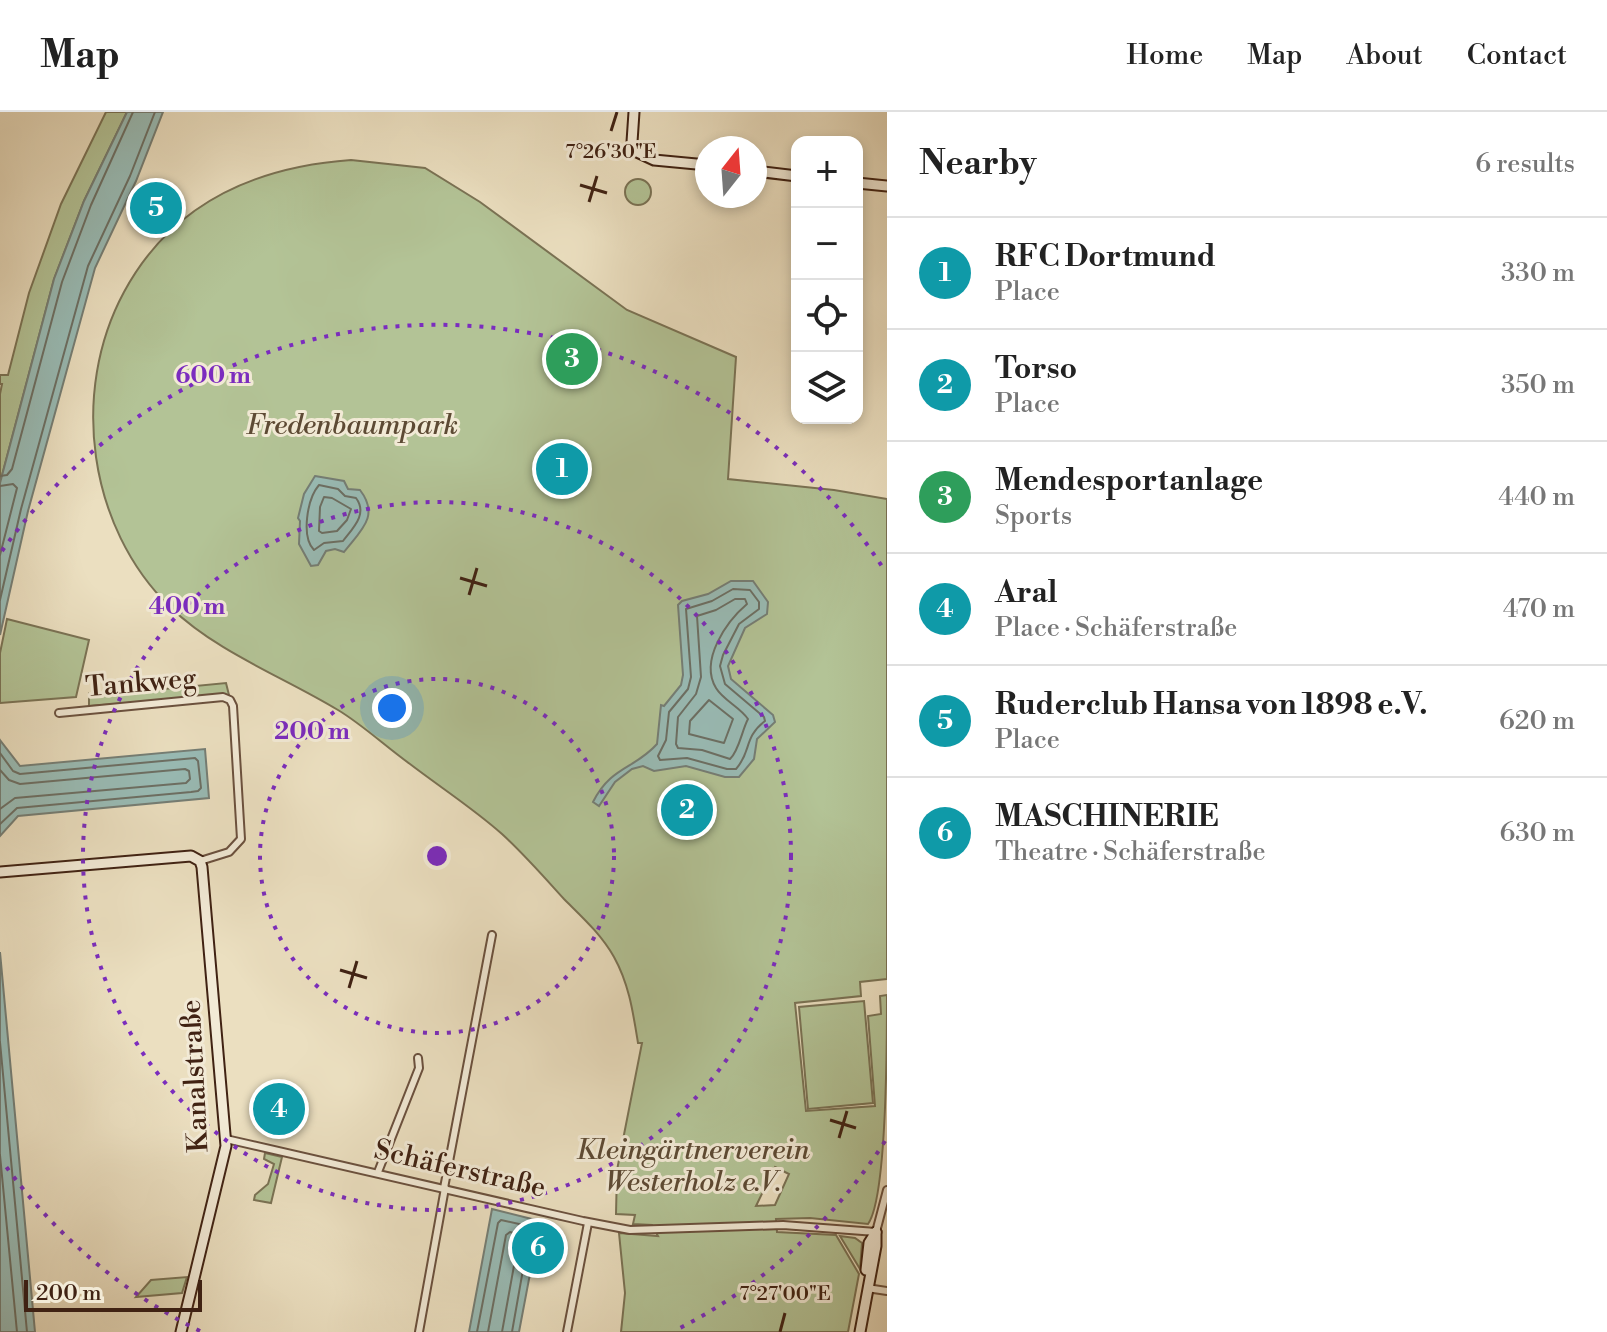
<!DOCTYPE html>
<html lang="en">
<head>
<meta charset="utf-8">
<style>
	body { margin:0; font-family:"Libre Bodoni",serif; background:#f2f2f2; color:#222 }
	.controls { position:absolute; right:24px; top:24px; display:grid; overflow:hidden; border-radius:16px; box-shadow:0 4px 12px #0003 }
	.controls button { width:72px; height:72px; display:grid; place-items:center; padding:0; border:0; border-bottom:2px solid #e0e0e0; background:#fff; color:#222; font:40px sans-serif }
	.compass { position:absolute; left:695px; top:24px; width:72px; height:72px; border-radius:50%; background:#fff; box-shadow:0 4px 12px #0003; rotate:17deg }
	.scale { position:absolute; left:24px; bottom:20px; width:178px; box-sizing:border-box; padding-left:8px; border:4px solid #402213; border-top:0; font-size:22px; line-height:28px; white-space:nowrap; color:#402213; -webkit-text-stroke:6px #f2ead6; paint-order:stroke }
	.you { position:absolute; left:392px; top:596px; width:28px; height:28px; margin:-20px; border:6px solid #fff; border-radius:50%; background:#1a73e8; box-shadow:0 0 0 12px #1a73e833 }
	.badge { display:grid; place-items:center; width:52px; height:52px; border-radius:50%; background:#7c3aed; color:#fff; font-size:26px; font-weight:700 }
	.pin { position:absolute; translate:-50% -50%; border:4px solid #fff; box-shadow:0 2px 8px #0006 }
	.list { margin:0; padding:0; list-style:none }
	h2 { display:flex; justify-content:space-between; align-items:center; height:104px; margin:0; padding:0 32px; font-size:34px }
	h2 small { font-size:26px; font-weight:400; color:#767676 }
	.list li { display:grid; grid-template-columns:52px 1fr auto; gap:24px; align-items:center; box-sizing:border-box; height:112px; padding:0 32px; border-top:2px solid #e0e0e0 }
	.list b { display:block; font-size:30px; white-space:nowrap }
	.list p { margin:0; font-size:26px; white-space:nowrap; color:#767676 }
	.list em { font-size:26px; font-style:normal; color:#767676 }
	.icon { flex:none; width:44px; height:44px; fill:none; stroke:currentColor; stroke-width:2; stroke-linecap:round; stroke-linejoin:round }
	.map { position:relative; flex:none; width:887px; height:1220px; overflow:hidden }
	header { display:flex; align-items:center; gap:48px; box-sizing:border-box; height:112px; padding:0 40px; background:#fff; border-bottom:2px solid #e0e0e0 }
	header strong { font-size:38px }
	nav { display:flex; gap:44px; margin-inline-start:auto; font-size:28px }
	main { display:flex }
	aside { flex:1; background:#fff }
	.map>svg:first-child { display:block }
	.green { fill:#b3c396; stroke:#7a7254; stroke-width:2; fill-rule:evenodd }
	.water { fill:#99bcb6; stroke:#757e75; stroke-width:2 }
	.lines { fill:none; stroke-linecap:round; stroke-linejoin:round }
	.shore { stroke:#6c6f64; stroke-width:2 }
	.street-casing { stroke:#6b513e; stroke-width:10 }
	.secondary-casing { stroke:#402213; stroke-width:13 }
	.street { stroke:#f2ead6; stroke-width:6 }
	.secondary { stroke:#f2ead6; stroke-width:9 }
	.ticks { fill:none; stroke:#402213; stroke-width:3 }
	.ring { fill:none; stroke:#7b2cbf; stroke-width:4; stroke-dasharray:4 8 }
	.labels { text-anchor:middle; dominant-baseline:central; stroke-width:6; stroke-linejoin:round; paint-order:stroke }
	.park-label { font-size:28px; font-style:italic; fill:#5d4a34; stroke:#f2ead6 }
	.street-label { font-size:28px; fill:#402213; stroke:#f2ead6 }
	.ticks-label { font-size:20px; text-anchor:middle; fill:#402213; stroke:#f2ead6; stroke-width:6; stroke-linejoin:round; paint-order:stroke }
	.centre { fill:#7b2cbf; stroke:#f2ead6; stroke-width:4 }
	.ring-label { font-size:24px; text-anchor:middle; font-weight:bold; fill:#7b2cbf; stroke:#f2ead6; stroke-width:6; stroke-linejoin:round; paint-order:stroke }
</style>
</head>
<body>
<header>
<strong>Map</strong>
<nav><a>Home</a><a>Map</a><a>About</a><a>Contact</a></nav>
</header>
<main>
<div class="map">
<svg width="887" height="1220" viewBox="0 0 887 1220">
	<rect width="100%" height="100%" fill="#ebdfc0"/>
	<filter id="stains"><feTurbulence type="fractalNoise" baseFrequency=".0025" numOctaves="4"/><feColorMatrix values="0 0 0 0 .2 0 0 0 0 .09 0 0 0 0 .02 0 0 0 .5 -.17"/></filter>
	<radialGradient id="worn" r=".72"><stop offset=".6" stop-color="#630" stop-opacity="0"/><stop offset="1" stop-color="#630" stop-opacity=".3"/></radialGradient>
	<g class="green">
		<path d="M106 0H127L84 89 54 167 0 371V282L2 272H0V263H8L29 181 61 92Z"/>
		<path d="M351 48 425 56 480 90 627 198 736 245 728 367 834 378 887 387V867L860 870 861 884 795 891 806 999 875 994 868 904 881 902 880 884 887 883C887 926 887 1086 868 1112L810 1106 776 1107 777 1120 836 1123 859 1162 848 1220H621L625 1181 619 1121 658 1124 652 1113 633 1112 635 1103 616 1102 617 1058 642 931H638C633 900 629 872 614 845 601 822 582 805 564 787 544 765 524 742 502 722 474 697 440 675 410 652 386 635 363 613 338 598 282 564 218 541 170 495 88 415 70 280 124 180 172 91 254 55 351 48ZM775 1055 789 1062 775 1093 756 1094Z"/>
		<circle cx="638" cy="80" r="13"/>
		<path d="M7 507 89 528 76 585 0 591V541Z"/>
		<path d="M226 571 229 583 89 594V582L92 584Z"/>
		<path d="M864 889 873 991 808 997 799 895Z"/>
		<path d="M265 1041 282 1045 271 1091 254 1088 255 1083 268 1072 274 1052 264 1047Z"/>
		<path d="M840 1124 855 1126 862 1131 860 1157Z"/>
		<path d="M187 1165 182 1181 136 1185 151 1168Z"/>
	</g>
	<g class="water">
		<path d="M127 0H163L136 69 95 156 28 399 0 523V371L54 167 84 89Z"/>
		<path d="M315 364 344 369 348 377 360 378C380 404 361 418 344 440L335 437 326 439 318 453 311 454 299 432 300 409 298 406 304 382Z"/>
		<path d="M731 469H753L768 490 767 502 745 516 728 554 731 567 773 603 775 610 757 627 754 647 739 665H725L686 654 654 659 643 654 632 657 615 670 599 694 593 690C611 654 635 657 657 632L661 593 664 594 681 573 683 563 678 493 682 489 708 482Z"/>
		<path d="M0 628 20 654 205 637 209 686 18 704 0 724Z"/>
		<path d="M0 840 35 1220H0Z"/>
		<path d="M492 1097 540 1109 519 1220H469Z"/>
	</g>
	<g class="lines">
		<g class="shore">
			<path d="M0 364 7 363 12 357 62 170 91 93 133 0"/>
			<path d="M319 373 338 377 345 384 356 386C368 402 353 416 343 429L324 431 314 438C301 425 307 387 319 373Z"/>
			<path d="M0 374 13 372 17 376 0 443"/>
			<path d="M324 385 332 386 351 397 347 408 337 419 322 421 319 419 320 395Z"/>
			<path d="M733 477 750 478 759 490V497L739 512 723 543 720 554 725 572 764 605 765 609C743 626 752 639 736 657H727L687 646 660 648 658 644 666 628 669 600 688 577 691 565 686 497 712 489Z"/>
			<path d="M735 487H745L747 492C727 509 699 548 716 576 723 588 740 595 748 607 742 618 739 639 730 647L702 638 678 636 676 632 678 605 696 582 701 565 697 504 716 498Z"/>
			<path d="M0 488 21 397 88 154 130 64 155 0"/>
			<path d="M709 588 733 607 724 631 689 622 690 609Z"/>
			<path d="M0 641 13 659 20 662 195 646 198 649 201 676 198 679 191 680 17 696 0 712"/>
			<path d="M0 658 9 668 20 672 185 657 189 659 190 667 186 671 15 686 0 697"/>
			<path d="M0 930 27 1220"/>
			<path d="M0 1043 17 1220"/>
			<path d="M477 1220 498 1111 501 1108 528 1114 530 1118 512 1220"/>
			<path d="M488 1220 506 1123 510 1120 517 1122 519 1126 502 1220"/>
		</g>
		<defs>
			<g id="street">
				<path d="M59 601 223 585 230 588 233 594 241 727 229 740 200 749"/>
				<path d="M226 1027 583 1109 630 1118 783 1113 876 1120 887 1078"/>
				<path d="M378 1060 419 956 418 946"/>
				<path d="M444 1076 492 823"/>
				<path d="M867 1176 887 1179"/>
				<path d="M419 1220 445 1076"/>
				<path d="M567 1220 588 1111"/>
			</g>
			<g id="secondary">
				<path d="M634 0 632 30 637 40 654 48 707 53"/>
				<path d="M755 59 797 64"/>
				<path d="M857 71 887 74"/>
				<path d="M0 760 191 744 200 749 202 755 226 1034 181 1220"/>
				<path d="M866 1158 869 1131 876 1120"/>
				<path d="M860 1220 876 1134V1120"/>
			</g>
		</defs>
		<use href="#street" class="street-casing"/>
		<use href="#secondary" class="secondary-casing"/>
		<use href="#street" class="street"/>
		<use href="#secondary" class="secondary"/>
	</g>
	<path class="ticks" d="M611 19 617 0M580 73 607 81M589 90 597 64M460 466 487 474M469 483 477 456M340 858 367 866M349 876 357 849M830 1008 856 1016M839 1026 847 999M780 1220 785 1201"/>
	<g class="ring">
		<circle cx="437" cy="744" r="177"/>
		<circle cx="437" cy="744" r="354"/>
		<path d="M885 1029A531 531 0 0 1 674 1219M200 1219A531 531 0 0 1 2 1049M2 439A531 531 0 0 1 885 459"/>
	</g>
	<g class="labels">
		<g class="park-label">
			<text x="352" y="313">Fredenbaumpark</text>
			<text x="693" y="1038">Kleingärtnerverein<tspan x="693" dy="32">Westerholz e.V.</tspan></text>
		</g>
		<g class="street-label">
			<text transform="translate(141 571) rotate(-5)">Tankweg</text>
			<text transform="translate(195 964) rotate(-93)">Kanalstraße</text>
			<text transform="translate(460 1057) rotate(13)">Schäferstraße</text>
		</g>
	</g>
	<g class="ticks-label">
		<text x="611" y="46">7°26'30"E</text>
		<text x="785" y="1188">7°27'00"E</text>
	</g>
	<circle cx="437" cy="744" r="12" class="centre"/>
	<g class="ring-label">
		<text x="213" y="271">600 m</text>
		<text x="187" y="502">400 m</text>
		<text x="312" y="627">200 m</text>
	</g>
	<rect width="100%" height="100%" filter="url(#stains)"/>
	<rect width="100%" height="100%" fill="url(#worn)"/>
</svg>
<div class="controls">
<button>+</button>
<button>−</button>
<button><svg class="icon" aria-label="locate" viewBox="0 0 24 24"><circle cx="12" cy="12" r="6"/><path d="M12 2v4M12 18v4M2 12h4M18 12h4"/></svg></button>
<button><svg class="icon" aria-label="layers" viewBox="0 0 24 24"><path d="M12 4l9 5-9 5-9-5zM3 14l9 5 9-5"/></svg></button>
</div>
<svg class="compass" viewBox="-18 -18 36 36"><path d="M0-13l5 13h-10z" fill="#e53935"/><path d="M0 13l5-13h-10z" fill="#767676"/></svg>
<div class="scale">200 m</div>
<div class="you"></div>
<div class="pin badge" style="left:562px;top:357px;background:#0f9aa8">1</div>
<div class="pin badge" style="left:687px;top:698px;background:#0f9aa8">2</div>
<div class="pin badge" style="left:572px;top:247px;background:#2e9e5b">3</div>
<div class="pin badge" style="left:279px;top:997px;background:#0f9aa8">4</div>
<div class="pin badge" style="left:156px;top:96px;background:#0f9aa8">5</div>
<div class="pin badge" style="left:538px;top:1136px;background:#0f9aa8">6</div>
</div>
<aside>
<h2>Nearby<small>6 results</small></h2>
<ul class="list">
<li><span class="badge" style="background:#0f9aa8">1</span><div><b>RFC Dortmund</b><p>Place</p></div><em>330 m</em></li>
<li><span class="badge" style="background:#0f9aa8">2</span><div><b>Torso</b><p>Place</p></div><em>350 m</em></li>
<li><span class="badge" style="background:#2e9e5b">3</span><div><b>Mendesportanlage</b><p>Sports</p></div><em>440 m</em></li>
<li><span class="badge" style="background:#0f9aa8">4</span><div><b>Aral</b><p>Place · Schäferstraße</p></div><em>470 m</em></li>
<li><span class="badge" style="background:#0f9aa8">5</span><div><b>Ruderclub Hansa von 1898 e.V.</b><p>Place</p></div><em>620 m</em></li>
<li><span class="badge" style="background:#0f9aa8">6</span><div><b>MASCHINERIE</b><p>Theatre · Schäferstraße</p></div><em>630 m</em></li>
</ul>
</aside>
</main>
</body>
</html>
